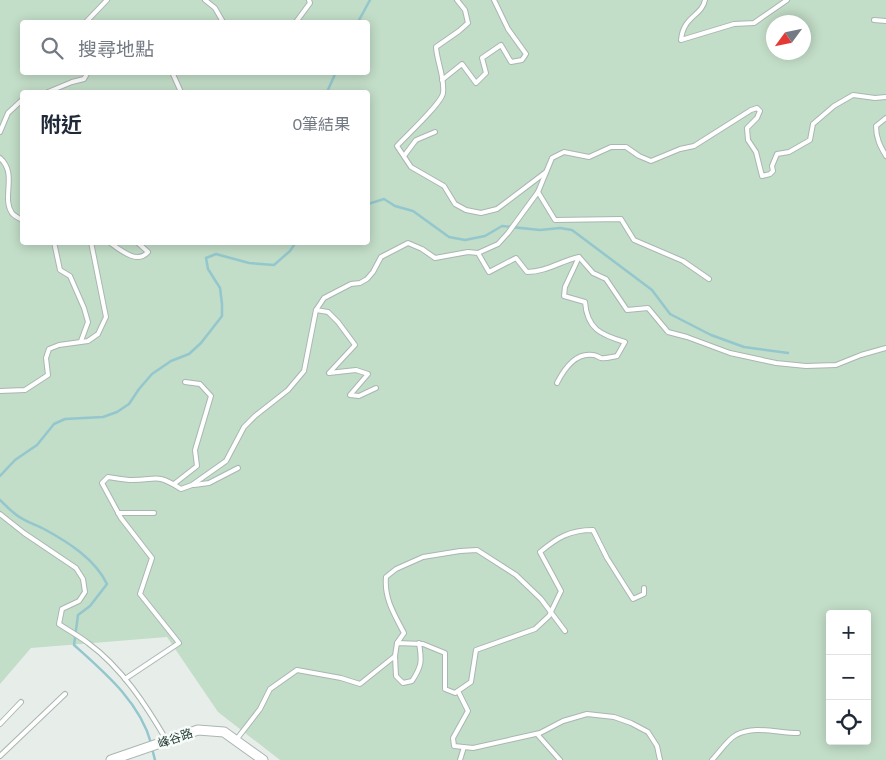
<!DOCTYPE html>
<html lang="zh-TW">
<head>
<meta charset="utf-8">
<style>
	body { margin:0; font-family:Lato,"Noto Sans TC",sans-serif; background:#f2f2f3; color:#1f2937 }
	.controls { position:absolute; right:15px; bottom:15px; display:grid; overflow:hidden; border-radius:5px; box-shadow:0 2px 12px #0003 }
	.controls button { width:45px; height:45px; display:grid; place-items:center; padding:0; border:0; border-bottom:1px solid #e0e1e3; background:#fff; color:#1f2937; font:25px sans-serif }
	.compass { position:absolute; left:766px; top:15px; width:45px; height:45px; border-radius:50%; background:#fff; box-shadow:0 2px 12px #0003; rotate:237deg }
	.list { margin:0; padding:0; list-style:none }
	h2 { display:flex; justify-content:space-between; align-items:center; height:65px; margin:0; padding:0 20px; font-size:21px }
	h2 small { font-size:16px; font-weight:400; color:#747a83 }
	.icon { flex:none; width:28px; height:28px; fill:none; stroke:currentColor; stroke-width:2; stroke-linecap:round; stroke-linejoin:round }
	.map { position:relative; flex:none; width:886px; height:760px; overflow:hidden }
	.search { position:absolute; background:#fff; box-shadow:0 2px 12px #0003; left:20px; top:20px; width:350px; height:55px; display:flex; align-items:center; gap:12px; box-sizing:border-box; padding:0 18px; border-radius:5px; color:#747a83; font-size:19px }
	.panel { position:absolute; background:#fff; box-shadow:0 2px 12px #0003; left:20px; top:90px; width:350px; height:155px; border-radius:5px }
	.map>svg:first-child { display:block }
	.green { fill:#c2ddc8; fill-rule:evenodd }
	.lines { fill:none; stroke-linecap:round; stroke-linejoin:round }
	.stream { stroke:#94c7cd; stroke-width:2.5 }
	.service-casing { stroke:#aab6b1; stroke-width:6 }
	.tertiary-casing { stroke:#aab6b1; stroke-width:11 }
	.service { stroke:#fff; stroke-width:4 }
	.tertiary { stroke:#fff; stroke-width:9 }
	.labels { text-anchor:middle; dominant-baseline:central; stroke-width:5; stroke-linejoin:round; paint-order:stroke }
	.street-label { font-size:12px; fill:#273f37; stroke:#f7fbf9 }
</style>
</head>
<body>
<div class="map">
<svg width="886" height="760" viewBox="0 0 886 760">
	<rect width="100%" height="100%" fill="#e7eeea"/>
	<path class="green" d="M0 0H886V760H280L218 712 167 637 31 648 0 684ZM22 22H368V72H22ZM774 22H804V52H774ZM22 92H368V242H22ZM830 614H867V741H830Z"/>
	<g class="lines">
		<g class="stream">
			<path d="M358 22 370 0"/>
			<path d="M327 92 336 72"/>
			<path d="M368 204 384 199 395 206 413 211 449 237 465 240 485 236 502 226 540 230 560 228 572 230 652 290 670 314 711 335 744 347 788 353"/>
			<path d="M0 476 15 460 37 445 54 424 65 419 103 417 117 412 129 404 139 389 152 374 171 361 189 354 201 343 222 316V304L220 288 208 269 206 258 216 254 249 263 274 265 290 251 296 242"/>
			<path d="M0 500C4 504 9 509 14 513 23 521 34 524 44 529 68 542 95 559 107 584L90 606 78 615 74 645C104 672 140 702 151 743"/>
			<path d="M152 748 155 760"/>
		</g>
		<defs>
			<g id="service">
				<path d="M205 0 215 8 223 22"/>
				<path d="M457 0 465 10 468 23 459 31 436 47C437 62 445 78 443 93 442 103 406 136 397 146L411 167 444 186 455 204 466 210 481 213 497 209 546 172"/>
				<path d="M705 0C702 16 683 16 681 40L734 24 754 23 787 0"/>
				<path d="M874 20 886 21"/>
				<path d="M86 22 107 0"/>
				<path d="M296 22 310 3 309 0"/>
				<path d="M172 72 181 92"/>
				<path d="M262 72H271"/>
				<path d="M442 80 462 64 476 83 486 73 482 58 501 45 511 62 522 60 526 54 508 29 494 0"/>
				<path d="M48 92 72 82 84 79 88 72"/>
				<path d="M886 118 876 126C876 138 880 146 886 156"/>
				<path d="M0 132 8 113 22 100"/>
				<path d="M404 156 416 140 435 132"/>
				<path d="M0 158C18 174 1 197 12 213 14 216 19 218 22 220"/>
				<path d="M538 192 555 220 621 219 634 240 683 261 709 279"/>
				<path d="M54 242 60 270 70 276 84 308 88 322 81 341"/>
				<path d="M109 242C119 249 137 265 148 252L137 242"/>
				<path d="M478 253 489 272 516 258 527 272C546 272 561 261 579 257L593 273 606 279 627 310 648 308 668 332 687 337 730 353 776 363 806 366 836 365 861 355 886 348"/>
				<path d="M316 310 328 312 338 322 355 345 329 373 356 370 368 374 350 395 359 396 376 388"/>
				<path d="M557 383C564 369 575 352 593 355 596 355 598 357 601 358 606 359 611 357 617 356L625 342C601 335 587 329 585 302L564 296 565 287 579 257"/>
				<path d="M0 391 25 390 48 375 46 358 49 349 59 345 88 341 98 334 106 317 91 242"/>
				<path d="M174 484 197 466 195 450 211 396 200 384 185 382"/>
				<path d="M194 485 209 483 238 468"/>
				<path d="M118 513H154"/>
				<path d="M0 514 24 533 76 568 83 579 85 592 79 601 62 609 59 624C68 630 79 636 88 643 122 668 146 705 167 741"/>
				<path d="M397 643 404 633C394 614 384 598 386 577L396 569 423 557 460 551 477 550 516 575 541 599 565 631"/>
				<path d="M395 656 396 676 403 683 412 681C422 666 422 661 419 643"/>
				<path d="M125 679 179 643 140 594 152 558 121 518 102 483 108 477C116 478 124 480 132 480 158 480 156 473 181 489L192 485 226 461 244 427 255 416 288 390 304 371 316 310 324 298 351 284 360 283 367 279 373 272 381 257 408 243 422 249 435 258 468 252 478 253 498 244 508 233 538 192 552 158 564 152 589 157 611 147H626L639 156 651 161 680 149 694 146 751 110 757 108 760 111 757 118 747 128 748 140 756 152 762 176 770 174 773 171 772 166 777 154 789 152 810 140 813 124 834 106 853 95 875 98 886 97"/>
				<path d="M458 691 468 711 453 738 454 746 473 748 540 733 563 721 587 714 614 717 631 723 648 732 657 746 660 760"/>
				<path d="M0 724 21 702"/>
				<path d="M537 734 560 760"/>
				<path d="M236 740 260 709 270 689 297 670 341 678 360 684 395 656 397 643 423 644 445 653V689L455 693 471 682 476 650 535 629 549 616 561 591 540 552C557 538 569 530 593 530L607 558 633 599 644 594V588"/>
				<path d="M0 756 65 694"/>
				<path d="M460 760 464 747"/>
				<path d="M712 760C719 753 727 740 736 735 755 725 777 733 798 733"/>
			</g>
			<path id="tertiary" d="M111 760 198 730 224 732 263 760"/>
		</defs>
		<use href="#service" class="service-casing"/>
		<use href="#tertiary" class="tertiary-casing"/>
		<use href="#service" class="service"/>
		<use href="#tertiary" class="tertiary"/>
	</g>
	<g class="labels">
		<g class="street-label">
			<text transform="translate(175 738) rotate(-19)">峰谷路</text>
		</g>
	</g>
</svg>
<div class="controls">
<button>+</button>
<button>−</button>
<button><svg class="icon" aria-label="locate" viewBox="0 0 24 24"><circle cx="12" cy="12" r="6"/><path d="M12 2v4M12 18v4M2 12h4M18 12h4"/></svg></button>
</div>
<svg class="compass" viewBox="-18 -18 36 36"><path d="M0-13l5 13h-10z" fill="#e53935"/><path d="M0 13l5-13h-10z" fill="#747a83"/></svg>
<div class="search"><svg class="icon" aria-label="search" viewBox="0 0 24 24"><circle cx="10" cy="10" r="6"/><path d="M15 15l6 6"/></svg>搜尋地點</div>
<section class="panel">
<h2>附近<small>0筆結果</small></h2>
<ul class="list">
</ul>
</section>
</div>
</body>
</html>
